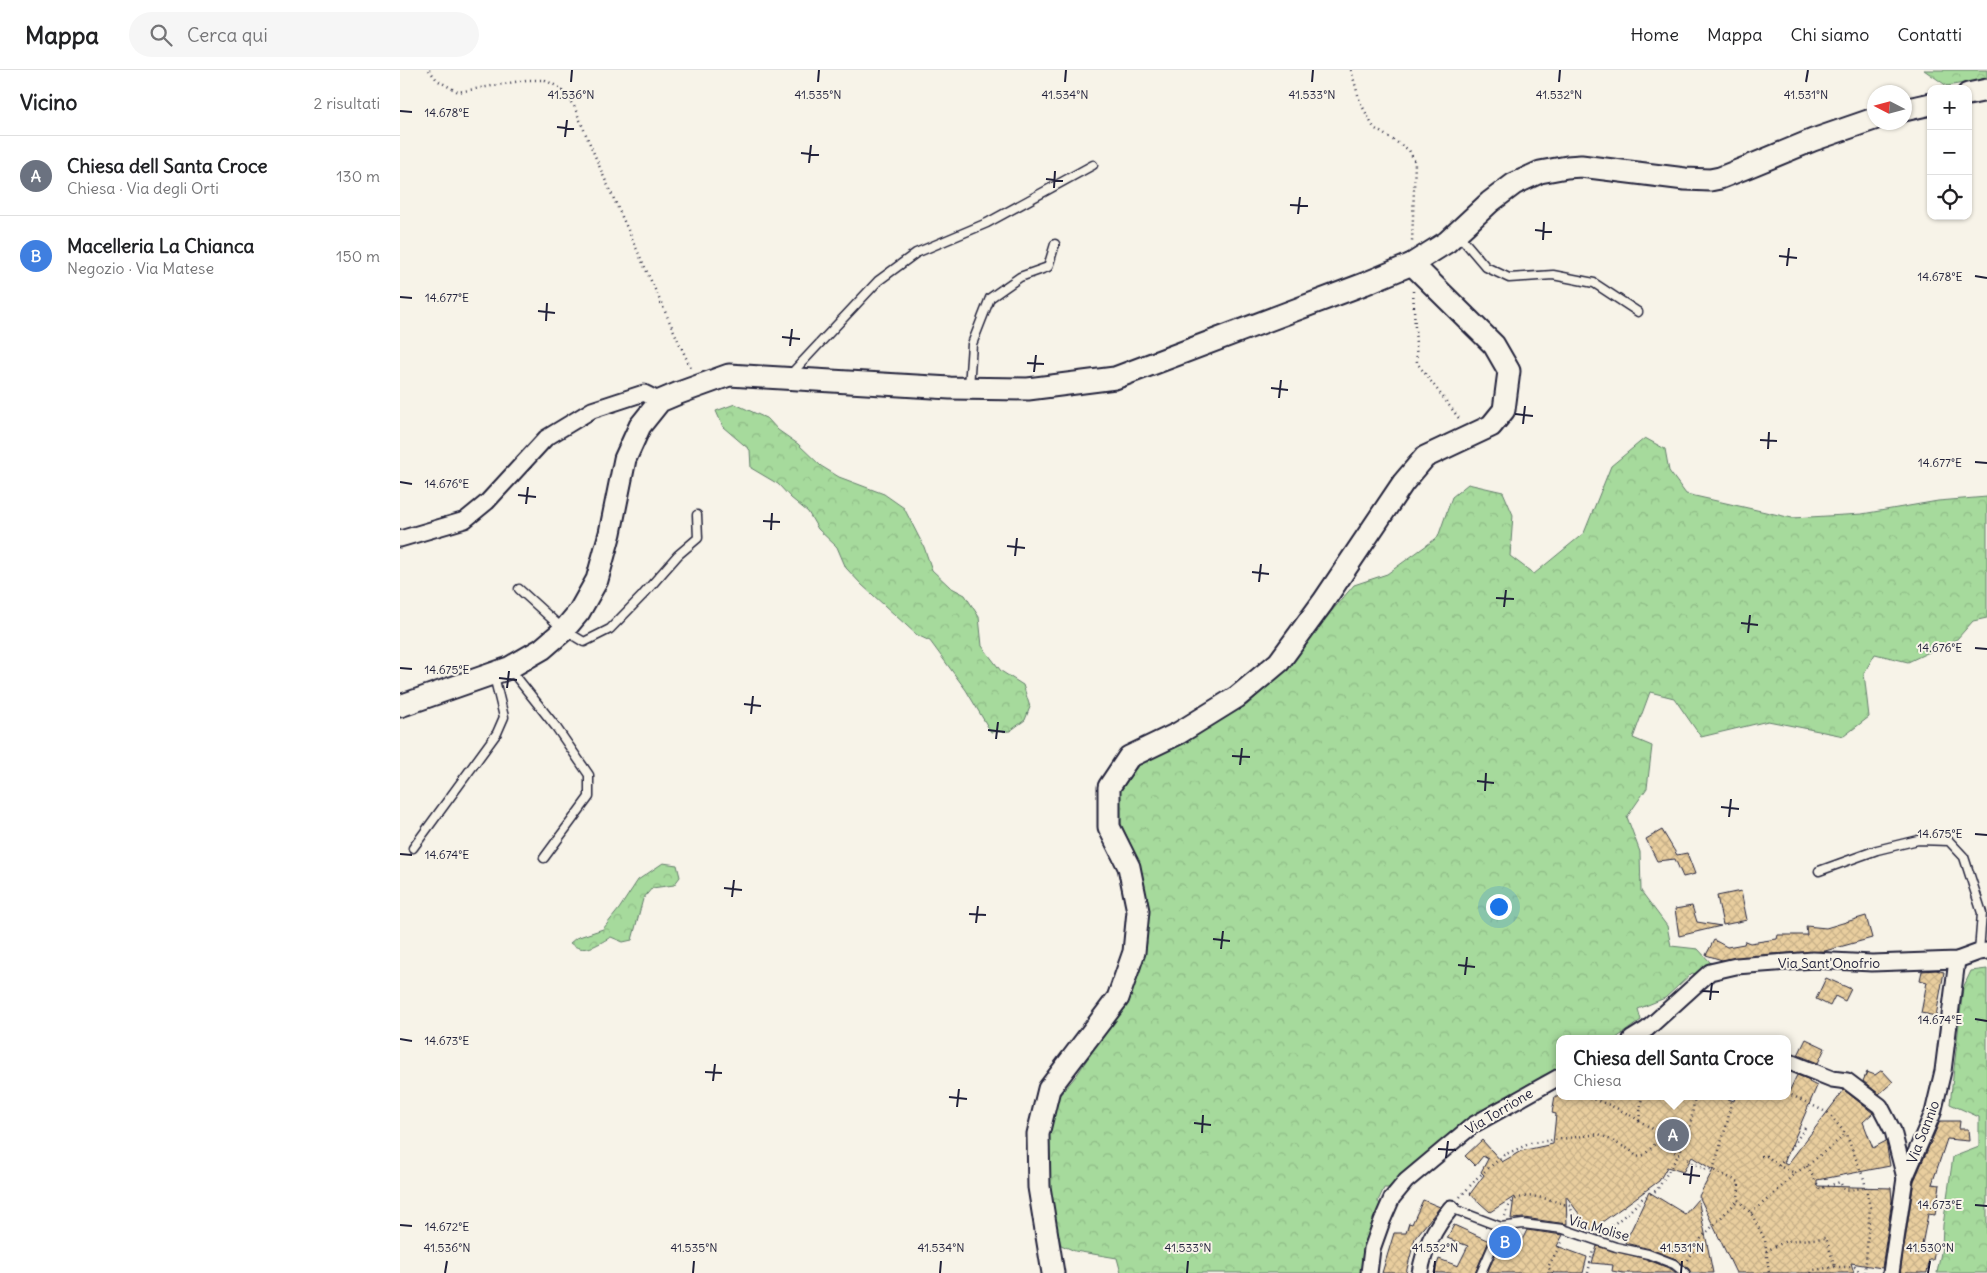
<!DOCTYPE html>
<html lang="it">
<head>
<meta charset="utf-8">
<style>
	body { margin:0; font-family:Delius,sans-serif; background:#f6f6f6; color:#202124 }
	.controls { position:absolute; right:15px; top:15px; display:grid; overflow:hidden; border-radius:10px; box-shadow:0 1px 4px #0004 }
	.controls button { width:45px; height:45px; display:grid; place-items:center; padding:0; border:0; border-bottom:1px solid #e0e0e0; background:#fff; color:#202124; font:25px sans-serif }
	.compass { position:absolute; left:1467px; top:15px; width:45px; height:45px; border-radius:50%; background:#fff; box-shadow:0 1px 4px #0004; rotate:276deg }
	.you { position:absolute; left:1098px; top:836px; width:18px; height:18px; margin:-12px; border:4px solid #fff; border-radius:50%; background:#1a73e8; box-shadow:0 0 0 8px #1a73e833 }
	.badge { display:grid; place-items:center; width:32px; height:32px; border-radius:50%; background:#1a73e8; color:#fff; font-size:16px; font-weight:700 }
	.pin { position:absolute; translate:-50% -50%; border:2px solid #fff; box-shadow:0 1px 5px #0006 }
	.popup { position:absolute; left:1156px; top:965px; width:235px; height:65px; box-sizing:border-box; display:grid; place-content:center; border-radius:10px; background:#fff; filter:drop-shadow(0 1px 4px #0005); font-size:16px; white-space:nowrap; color:#757577 }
	.popup b { font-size:19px; color:#202124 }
	.popup::after { content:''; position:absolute; left:50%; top:100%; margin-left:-10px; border:10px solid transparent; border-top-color:#fff }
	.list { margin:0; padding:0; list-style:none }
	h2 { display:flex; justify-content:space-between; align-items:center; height:65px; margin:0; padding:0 20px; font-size:21px }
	h2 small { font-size:16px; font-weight:400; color:#757577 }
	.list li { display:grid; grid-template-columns:32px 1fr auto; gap:15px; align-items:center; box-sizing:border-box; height:80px; padding:0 20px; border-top:1px solid #e0e0e0 }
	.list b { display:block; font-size:19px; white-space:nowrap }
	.list p { margin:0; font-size:16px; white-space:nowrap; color:#757577 }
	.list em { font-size:16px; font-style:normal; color:#757577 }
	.icon { flex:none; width:28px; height:28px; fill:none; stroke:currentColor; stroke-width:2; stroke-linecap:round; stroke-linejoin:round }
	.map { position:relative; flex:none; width:1587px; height:1203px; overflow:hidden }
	header { display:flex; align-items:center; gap:30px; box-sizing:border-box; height:70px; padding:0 25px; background:#fff; border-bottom:1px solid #e0e0e0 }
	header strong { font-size:24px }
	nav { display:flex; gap:28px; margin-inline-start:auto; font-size:18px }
	.search { width:350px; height:45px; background:#f6f6f6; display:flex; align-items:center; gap:12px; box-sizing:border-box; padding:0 18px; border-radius:28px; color:#757577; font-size:19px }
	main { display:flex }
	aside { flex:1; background:#fff }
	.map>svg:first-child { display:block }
	.forest { fill:url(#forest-crowns); stroke:#647e6c }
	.building { fill:url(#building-cross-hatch); stroke:#22223b }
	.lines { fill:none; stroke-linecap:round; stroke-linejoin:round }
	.lane-casing { stroke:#22223b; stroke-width:11 }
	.street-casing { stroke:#22223b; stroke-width:19 }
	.secondary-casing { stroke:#22223b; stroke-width:25 }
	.path { stroke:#22223b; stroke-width:2.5; stroke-dasharray:1 4; stroke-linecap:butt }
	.lane { stroke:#f7f3e8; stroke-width:8 }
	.street { stroke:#f7f3e8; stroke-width:15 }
	.secondary { stroke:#f7f3e8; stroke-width:21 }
	.ticks { fill:none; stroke:#22223b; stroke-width:2 }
	.labels { text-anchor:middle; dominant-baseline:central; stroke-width:4; stroke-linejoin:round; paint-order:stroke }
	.street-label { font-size:14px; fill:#22223b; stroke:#f7f3e8 }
	.ticks-label { font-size:12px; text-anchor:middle; fill:#22223b; stroke:#f7f3e8; stroke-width:4; stroke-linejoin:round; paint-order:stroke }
</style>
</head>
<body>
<header>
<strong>Mappa</strong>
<div class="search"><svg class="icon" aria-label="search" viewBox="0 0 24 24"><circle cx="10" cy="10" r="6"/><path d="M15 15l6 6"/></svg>Cerca qui</div>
<nav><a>Home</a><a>Mappa</a><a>Chi siamo</a><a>Contatti</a></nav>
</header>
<main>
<aside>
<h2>Vicino<small>2 risultati</small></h2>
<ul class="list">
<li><span class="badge" style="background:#6b7280">A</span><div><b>Chiesa dell Santa Croce</b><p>Chiesa · Via degli Orti</p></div><em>130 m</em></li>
<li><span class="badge" style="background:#3f7fe0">B</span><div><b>Macelleria La Chianca</b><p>Negozio · Via Matese</p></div><em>150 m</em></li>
</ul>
</aside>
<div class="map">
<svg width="1587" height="1203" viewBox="0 0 1587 1203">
	<defs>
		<pattern id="forest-crowns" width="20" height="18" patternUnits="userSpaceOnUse" patternTransform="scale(1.25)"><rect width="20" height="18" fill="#a6da9c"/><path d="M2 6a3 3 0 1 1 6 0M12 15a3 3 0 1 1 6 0" fill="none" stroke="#8fbb87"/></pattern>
		<pattern id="building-cross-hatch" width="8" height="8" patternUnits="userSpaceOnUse" patternTransform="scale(1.25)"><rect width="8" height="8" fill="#e9ce9e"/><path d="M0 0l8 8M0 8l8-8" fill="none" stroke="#c8b189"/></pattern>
	</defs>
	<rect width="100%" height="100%" fill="#f7f3e8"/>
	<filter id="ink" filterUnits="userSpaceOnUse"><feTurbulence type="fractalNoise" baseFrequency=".02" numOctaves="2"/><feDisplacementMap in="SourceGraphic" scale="10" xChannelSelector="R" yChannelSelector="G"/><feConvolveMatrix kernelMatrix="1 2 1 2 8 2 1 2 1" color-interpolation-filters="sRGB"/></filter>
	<g filter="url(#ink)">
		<g class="forest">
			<path d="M1524 0H1587V9L1547 16Z"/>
			<path d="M335 334 368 349 378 360 398 374 421 396 439 407 484 424 504 438 524 477 532 500 550 517 565 525 579 547 582 576 601 601 623 615 630 637 625 650 610 661 591 662 566 620 530 571 517 565 462 515 446 498 437 477 418 459 408 442 391 428 378 414 351 398 350 380 323 357 316 341Z"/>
			<path d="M1245 368 1265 379 1269 401 1286 424 1392 448 1462 444 1538 431 1587 427V548L1573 551 1557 569 1508 592 1475 584 1464 603 1469 647 1444 666 1368 651 1301 667 1274 628 1250 622 1233 668 1252 676 1247 718 1227 747 1240 782 1241 821 1267 856 1271 876 1298 879 1311 893 1296 904 1292 903 1265 928 1238 939 1241 950 1215 969H1159V998C1100 1033 1037 1068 988 1118H984L978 1131 980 1134C972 1155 959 1181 962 1203H721L717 1188 675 1181 661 1175 651 1135 649 1097 648 1064 653 1033 676 1006 698 973 726 935 741 894 748 838 739 792 721 754 720 719 742 691 847 635 885 601 924 550 954 515 987 504 1038 467 1052 427 1068 414 1103 422 1113 445 1110 486 1134 504 1184 463 1211 396Z"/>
			<path d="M263 793 277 795 280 807 274 815 252 818 243 829 232 870 223 872 211 867C196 875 184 885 170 873L176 868 203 859 219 839 238 810Z"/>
			<path d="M1587 899V1203H1537L1542 1177 1543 1155 1553 1087 1579 1077V1047L1550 1034 1563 918 1571 901Z"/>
		</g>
		<g class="building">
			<path d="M1262 760 1277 785 1287 783 1295 804 1283 807 1275 789 1257 791 1246 769Z"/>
			<path d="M1341 821 1347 850 1323 855 1317 826Z"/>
			<path d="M1292 836 1297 852 1321 856 1279 866 1275 839Z"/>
			<path d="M1466 846 1472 868 1425 881 1372 884 1322 890 1306 885 1314 870 1327 877 1344 874 1345 871 1350 873 1377 869 1378 865H1407L1406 856 1426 858Z"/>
			<path d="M1536 900 1544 902 1536 946 1521 943 1527 912 1520 910 1522 901Z"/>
			<path d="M1426 908 1451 919 1445 931 1435 926 1430 936 1416 929Z"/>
			<path d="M1406 969 1425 978 1418 993 1398 985Z"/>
			<path d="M1482 1000 1493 1012 1479 1024 1463 1011 1467 1002 1475 1005Z"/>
			<path d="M1397 1005 1410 1010 1409 1012 1417 1016 1384 1093 1387 1095 1444 1020 1473 1043 1463 1052 1473 1078 1486 1071 1490 1096 1417 1110V1116L1491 1118 1492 1130 1482 1198 1451 1193 1454 1203H1336L1299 1126 1313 1100 1292 1087 1283 1102 1267 1097 1259 1111 1191 1160 1166 1126 1167 1154 1124 1148 1111 1149 1114 1127 1090 1142 1070 1124 1084 1105 1081 1102 1088 1089 1083 1086 1075 1096 1065 1086 1082 1070 1102 1092 1121 1081 1153 1074 1156 1044 1152 1043 1155 1026H1320L1334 1031 1335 1026H1387Z"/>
			<path d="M1540 1051H1560L1559 1059H1568L1569 1071 1547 1069 1532 1114 1540 1115 1535 1145 1528 1144 1522 1175 1536 1176 1533 1190H1529L1527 1203H1500L1514 1111Z"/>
			<path d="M1249 1122 1285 1144 1298 1129 1313 1203H1291L1289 1199 1276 1189 1250 1179 1225 1173Z"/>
			<path d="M1023 1130 1040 1137 1015 1168 1006 1203H982L994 1163H1006L1009 1153 1012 1154Z"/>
			<path d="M1054 1155 1089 1171 1075 1203H1034L1039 1189 1058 1196 1068 1176 1047 1168Z"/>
			<path d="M1127 1160 1163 1165 1157 1176 1187 1187 1183 1203H1087L1103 1168 1119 1176Z"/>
			<path d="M1197 1176 1246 1189 1271 1199 1276 1203H1223L1212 1201 1213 1195 1192 1193Z"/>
		</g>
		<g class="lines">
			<defs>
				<g id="lane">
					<path d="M1058 164 1086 197 1109 208 1153 205 1194 213 1238 242"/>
					<path d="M390 305 478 211 516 183 587 153 693 95"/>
					<path d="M569 317 572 274 590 228 620 207 648 197 655 174"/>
					<path d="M119 519 164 560 184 572 210 559 242 526 278 485 298 468 297 445"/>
					<path d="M110 599 156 657 189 705V727L144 788"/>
					<path d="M13 778 97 663 104 647 94 606"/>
					<path d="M1419 801 1477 780 1518 770 1549 771 1564 787 1582 843 1579 882"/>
					<path d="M1051 1138 1101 1157 1123 1154 1163 1159 1216 1177 1248 1184 1274 1194 1285 1203"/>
					<path d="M1081 1203 1101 1157"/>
				</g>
				<g id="street">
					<path d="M0 469 65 450 87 432 146 368 192 340 244 323 260 331"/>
					<path d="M1231 969 1247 959 1310 902 1336 896 1413 890 1472 893 1557 890 1579 882 1587 881"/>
					<path d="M1387 991 1432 1009 1447 1011 1480 1036 1493 1061 1505 1108"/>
					<path d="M969 1203 972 1179 982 1151 992 1128 1006 1111 1073 1055 1159 1007"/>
					<path d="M1020 1203C1024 1178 1035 1157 1051 1138"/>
					<path d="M1491 1203 1505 1108 1533 1043 1543 1001 1557 890"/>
				</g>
				<g id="secondary">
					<path d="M1568 24 1587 20"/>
					<path d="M1504 40 1531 34"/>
					<path d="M0 636 109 598 142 579 164 560 179 542 197 510 210 463 225 389 240 356 260 331 279 323 329 305 550 318 628 319 715 308 964 214 1012 194 1047 172 1090 132 1114 114 1140 102 1167 97 1181 96 1285 109 1310 110 1320 108 1350 96 1413 70 1474 49"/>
					<path d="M653 1203 639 1117 638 1064 649 1019 718 928 734 882 738 841 729 797 709 757V717L729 687 779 663 837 627 879 592 923 532 1003 413 1025 387 1091 356 1104 340 1109 301 1094 275 1012 194"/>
				</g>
			</defs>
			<use href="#lane" class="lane-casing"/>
			<use href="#street" class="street-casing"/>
			<use href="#secondary" class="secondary-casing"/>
			<g class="path">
				<path d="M29 0 37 10 58 22 126 10H145L160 18 174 36 203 105 292 301"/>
				<path d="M951 0 960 32 974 58 1009 80 1015 92 1012 173"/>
				<path d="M1013 221 1017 293 1061 351"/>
				<path d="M1387 1023 1428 1043 1446 1064 1464 1109 1470 1137 1465 1203"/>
				<path d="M1179 1026C1210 1032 1229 1044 1256 1061L1257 1072"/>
				<path d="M1239 1051 1242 1026"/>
				<path d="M1257 1072 1306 1100H1313L1339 1112 1338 1130"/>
				<path d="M1361 1086H1367L1379 1096 1395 1103"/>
				<path d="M1379 1096 1407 1055"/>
				<path d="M1407 1096 1420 1119 1440 1112 1444 1120 1466 1118"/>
				<path d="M1313 1100 1328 1050 1332 1026"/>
				<path d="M1060 1127 1077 1108 1104 1085 1131 1073 1199 1064 1230 1080 1237 1087 1244 1085 1257 1072"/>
				<path d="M1338 1130 1351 1143 1365 1170 1369 1203"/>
				<path d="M1351 1143 1375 1123 1395 1103 1407 1096 1446 1064"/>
				<path d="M1105 1146C1107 1142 1108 1135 1112 1132 1125 1119 1156 1132 1170 1136L1176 1152"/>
				<path d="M1204 1162 1229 1142 1242 1129 1257 1120 1279 1084 1290 1058 1295 1026"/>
				<path d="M1366 1181 1386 1171 1426 1168 1435 1197"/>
				<path d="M1287 1190 1302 1167 1338 1130"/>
				<path d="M1153 1203 1148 1197 1163 1170"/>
				<path d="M1188 1203 1193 1180"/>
				<path d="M1411 1203 1413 1200 1435 1197H1455L1460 1203"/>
			</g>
			<use href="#lane" class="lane"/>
			<use href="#street" class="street"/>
			<use href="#secondary" class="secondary"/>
		</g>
	</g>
	<path class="ticks" d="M171 12 172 0M418 12 419 0M665 12 666 0M912 12 913 0M1159 12 1160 0M1406 12 1408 0M0 41 12 42M157 57 174 59M165 67 167 50M401 83 419 85M409 93 411 75M646 109 663 111M654 118 655 101M890 135 908 136M898 144 900 127M1135 160 1152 162M1143 170 1144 152M1379 186 1397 188M1387 196 1389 178M1575 206 1587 208M0 227 12 228M138 241 155 243M146 251 147 233M382 267 400 269M390 276 392 259M627 293 644 294M634 302 636 285M871 318 888 320M879 328 881 310M1115 344 1133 346M1123 354 1125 336M1360 370 1377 371M1368 379 1369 362M1575 392 1587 393M0 412 12 414M118 425 136 427M126 434 128 417M363 451 380 452M371 460 372 443M607 476 625 478M615 486 617 468M852 502 869 504M859 512 861 494M1096 528 1114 529M1104 537 1106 520M1341 553 1358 555M1348 563 1350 545M1575 578 1587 579M0 598 12 599M99 608 117 610M107 618 109 601M344 634 361 636M351 644 353 626M588 660 605 662M596 669 598 652M832 686 850 687M840 695 842 678M1077 711 1094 713M1085 721 1086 703M1321 737 1339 739M1329 747 1331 729M1575 764 1587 765M0 784 12 785M324 818 342 820M332 827 334 810M569 844 586 845M576 853 578 836M813 869 830 871M821 879 823 861M1058 895 1075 897M1065 905 1067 887M1302 921 1319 922M1310 930 1312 913M1575 949 1587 951M0 969 12 971M305 1002 322 1003M313 1011 315 994M549 1027 567 1029M557 1037 559 1019M794 1053 811 1055M802 1063 803 1045M1038 1079 1056 1080M1046 1088 1048 1071M1283 1104 1300 1106M1290 1114 1292 1096M1575 1135 1587 1136M0 1155 12 1156M45 1203 47 1191M293 1203 294 1191M540 1203 541 1191M787 1203 788 1191M1034 1203 1035 1191M1281 1203 1282 1191M1528 1203 1530 1191"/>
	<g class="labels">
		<g class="street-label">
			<text x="1429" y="893">Via Sant'Onofrio</text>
			<text transform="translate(1099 1041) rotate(-31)">Via Torrione</text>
			<text transform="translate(1523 1062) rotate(-69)">Via Sannio</text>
			<text transform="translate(1199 1158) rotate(16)">Via Molise</text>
		</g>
	</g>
	<g class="ticks-label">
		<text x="171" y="29">41.536°N</text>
		<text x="418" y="29">41.535°N</text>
		<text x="665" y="29">41.534°N</text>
		<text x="912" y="29">41.533°N</text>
		<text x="1159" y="29">41.532°N</text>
		<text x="1406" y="29">41.531°N</text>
		<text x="47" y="47">14.678°E</text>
		<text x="1540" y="211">14.678°E</text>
		<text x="47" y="232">14.677°E</text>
		<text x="1540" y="397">14.677°E</text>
		<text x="47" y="418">14.676°E</text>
		<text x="1540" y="582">14.676°E</text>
		<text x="47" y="604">14.675°E</text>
		<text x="1540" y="768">14.675°E</text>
		<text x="47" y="789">14.674°E</text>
		<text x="1540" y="954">14.674°E</text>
		<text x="47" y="975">14.673°E</text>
		<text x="1540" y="1139">14.673°E</text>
		<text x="47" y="1161">14.672°E</text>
		<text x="47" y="1182">41.536°N</text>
		<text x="294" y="1182">41.535°N</text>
		<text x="541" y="1182">41.534°N</text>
		<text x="788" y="1182">41.533°N</text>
		<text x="1035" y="1182">41.532°N</text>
		<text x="1282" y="1182">41.531°N</text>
		<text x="1530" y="1182">41.530°N</text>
	</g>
</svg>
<div class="controls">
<button>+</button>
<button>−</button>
<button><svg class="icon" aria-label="locate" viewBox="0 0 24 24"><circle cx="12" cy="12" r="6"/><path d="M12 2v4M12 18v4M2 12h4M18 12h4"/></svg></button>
</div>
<svg class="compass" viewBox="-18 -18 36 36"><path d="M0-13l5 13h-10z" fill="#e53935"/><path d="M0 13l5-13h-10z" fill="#757577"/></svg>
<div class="you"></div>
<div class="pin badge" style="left:1273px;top:1065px;background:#6b7280">A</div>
<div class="popup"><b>Chiesa dell Santa Croce</b>Chiesa</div>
<div class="pin badge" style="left:1105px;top:1172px;background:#3f7fe0">B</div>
</div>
</main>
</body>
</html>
